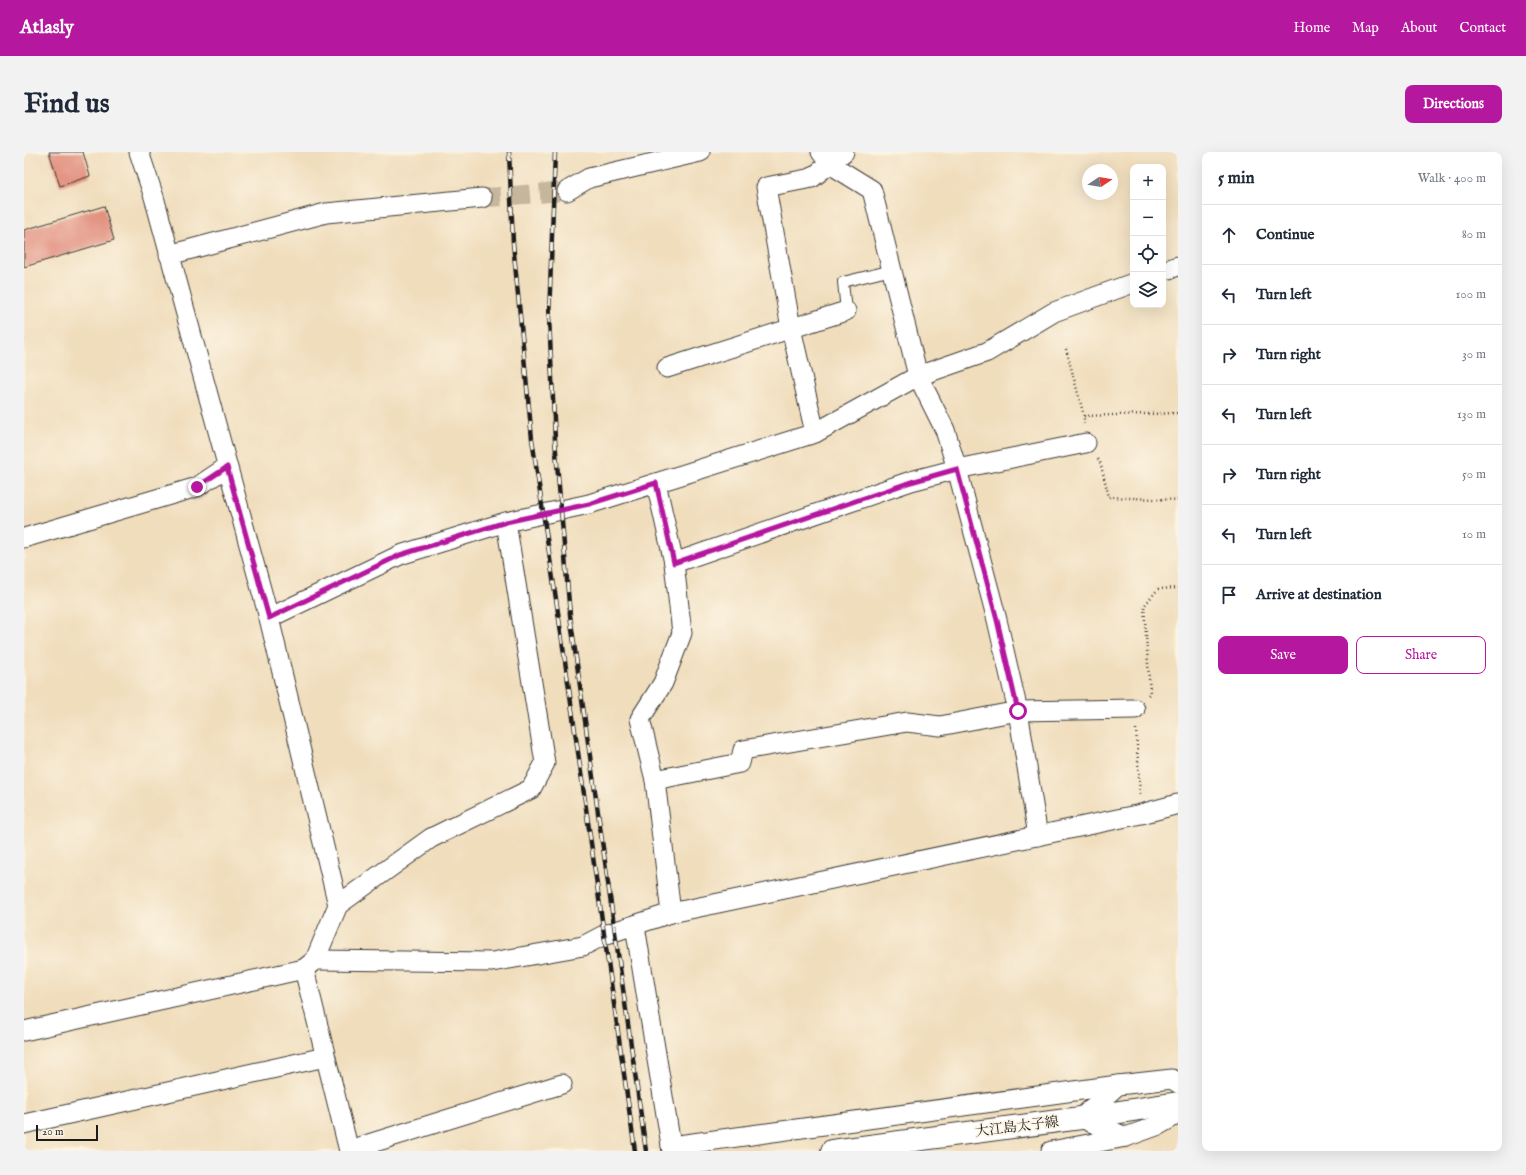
<!DOCTYPE html>
<html lang="en">
<head>
<meta charset="utf-8">
<style>
	body { margin:0; font-family:"IM FELL English","Noto Serif JP",serif; background:#f2f2f3; color:#1f2937 }
	.controls { position:absolute; right:12px; top:12px; display:grid; overflow:hidden; border-radius:8px; box-shadow:0 4px 16px #0002 }
	.controls button { width:36px; height:36px; display:grid; place-items:center; padding:0; border:0; border-bottom:1px solid #e0e1e3; background:#fff; color:#1f2937; font:20px sans-serif }
	.compass { position:absolute; left:1058px; top:12px; width:36px; height:36px; border-radius:50%; background:#fff; box-shadow:0 4px 16px #0002; rotate:78deg }
	.scale { position:absolute; left:12px; bottom:10px; width:62px; box-sizing:border-box; padding-left:4px; border:2px solid #1c1c1c; border-top:0; font-size:11px; line-height:14px; white-space:nowrap; color:#1c1c1c; -webkit-text-stroke:3px #fcf5e5; paint-order:stroke }
	.stop { position:absolute; width:12px; height:12px; margin:-9px; border:3px solid #b5179e; border-radius:50%; background:#fff }
	.stop.end { background:#b5179e; border-color:#fff; box-shadow:0 1px 4px #0008 }
	.list { margin:0; padding:0; list-style:none }
	h2 { display:flex; justify-content:space-between; align-items:center; height:52px; margin:0; padding:0 16px; font-size:17px }
	h2 small { font-size:13px; font-weight:400; color:#747a83 }
	.list li { display:grid; grid-template-columns:26px 1fr auto; gap:12px; align-items:center; box-sizing:border-box; height:60px; padding:0 16px; border-top:1px solid #e0e1e3 }
	.list b { display:block; font-size:15px; white-space:nowrap }
	.list em { font-size:13px; font-style:normal; color:#747a83 }
	.actions { display:flex; gap:8px; padding:12px 16px }
	.actions a { flex:1; padding:9px 0; border:1px solid #b5179e; border-radius:8px; text-align:center; font-size:14px; color:#b5179e }
	.actions .main { background:#b5179e; color:#fff }
	.icon { flex:none; width:22px; height:22px; fill:none; stroke:currentColor; stroke-width:2; stroke-linecap:round; stroke-linejoin:round }
	.map { position:relative; flex:none; width:1154px; height:999px; overflow:hidden; border-radius:8px }
	header { display:flex; align-items:center; gap:24px; box-sizing:border-box; height:56px; padding:0 20px; background:#b5179e; color:#fff }
	header strong { font-size:19px }
	nav { display:flex; gap:22px; margin-inline-start:auto; font-size:14px }
	.intro { display:flex; align-items:center; justify-content:space-between; box-sizing:border-box; height:96px; padding:0 24px }
	h1 { margin:0; font-size:28px }
	.button { padding:10px 18px; border-radius:8px; background:#b5179e; color:#fff; font-size:14px; font-weight:700 }
	main { display:flex; gap:24px; padding:0 24px }
	aside { flex:1; background:#fff; border-radius:8px; box-shadow:0 4px 16px #0002 }
	.map>svg:first-child { display:block }
	.building { fill:#e18c7b }
	.lines { fill:none; stroke-linecap:round; stroke-linejoin:round }
	.street-tunnel { stroke:#c6b69c; stroke-width:19; stroke-dasharray:19 10; stroke-linecap:butt }
	.lane-casing { stroke:#3c3934; stroke-width:12 }
	.street-casing { stroke:#3c3934; stroke-width:21 }
	.secondary-casing { stroke:#3c3934; stroke-width:24 }
	.path { stroke:#3c3934; stroke-width:2.5; stroke-dasharray:1 3; stroke-linecap:butt }
	.lane { stroke:#fff; stroke-width:10 }
	.street { stroke:#fff; stroke-width:19 }
	.secondary { stroke:#fff; stroke-width:22 }
	.rail-casing { stroke:#1c1c1c; stroke-width:4.5 }
	.rail { stroke:#fcf5e5; stroke-width:3; stroke-dasharray:9; stroke-linecap:butt }
	.route { stroke:#b5179e; stroke-width:5 }
	.labels { text-anchor:middle; dominant-baseline:central; stroke-width:3.5; stroke-linejoin:round; paint-order:stroke }
	.street-label { font-size:14px; fill:#1c1c1c; stroke:#fcf5e5 }
</style>
</head>
<body>
<header>
<strong>Atlasly</strong>
<nav><a>Home</a><a>Map</a><a>About</a><a>Contact</a></nav>
</header>
<div class="intro"><h1>Find us</h1><a class="button">Directions</a></div>
<main>
<div class="map">
<svg width="1154" height="999" viewBox="0 0 1154 999">
	<rect width="100%" height="100%" fill="#fcf5e5"/>
	<filter id="ink" filterUnits="userSpaceOnUse"><feTurbulence type="fractalNoise" baseFrequency=".025" numOctaves="2"/><feDisplacementMap in="SourceGraphic" scale="8" xChannelSelector="R" yChannelSelector="G"/><feConvolveMatrix kernelMatrix="1 2 1 2 8 2 1 2 1" color-interpolation-filters="sRGB"/></filter>
	<filter id="wash" filterUnits="userSpaceOnUse"><feTurbulence type="fractalNoise" baseFrequency=".012" numOctaves="4" result="noise"/><feDisplacementMap in="SourceGraphic" scale="16" xChannelSelector="R" yChannelSelector="G"/><feGaussianBlur stdDeviation="0.9" result="paint"/><feColorMatrix in="noise" values="0 0 0 0 0 0 0 0 0 0 0 0 0 0 0 0 0 1.4 0 .05"/><feComposite in="paint" operator="in"/></filter>
	<g filter="url(#wash)">
		<rect width="100%" height="100%" fill="#f0ddbc"/>
		<g id="blocks">
			<g class="building">
				<path d="M25 0H59L66 24 36 34Z"/>
				<path d="M80 54 90 88 0 115V78Z"/>
			</g>
		</g>
	</g>
	<g filter="url(#ink)">
		<use href="#blocks" fill-opacity="0" stroke="#3c3934" stroke-width="1"/>
		<g class="lines">
			<path class="street-tunnel" d="M458 46 543 39"/>
			<defs>
				<path id="lane" d="M822 159 819 130 868 118"/>
				<g id="street">
					<path d="M115 0 130 45 245 466 314 753 291 808 280 817 325 999"/>
					<path d="M797 0 806 12 848 38 894 224 921 278 933 317 973 468 994 559 1014 684"/>
					<path d="M543 39 565 26 676 0"/>
					<path d="M145 103 302 61 458 46"/>
					<path d="M1139 119 1154 114"/>
					<path d="M643 216 822 159"/>
					<path d="M791 281 767 176 742 35 788 26 820 0"/>
					<path d="M632 331 650 411 658 481 639 531 616 567 631 628 647 761"/>
					<path d="M0 386 173 335 203 315"/>
					<path d="M650 411 887 329 933 317 1062 291"/>
					<path d="M245 466 376 403 482 370 565 352 791 281 894 224 963 200 1030 160 1109 131"/>
					<path d="M631 628 716 611 719 598 883 570 916 574 994 559 1111 557"/>
					<path d="M314 753 407 686 507 637 521 611 482 370"/>
					<path d="M611 774 648 999"/>
					<path d="M291 808 468 810 559 794 580 783 647 761 1117 662 1154 652"/>
					<path d="M0 879 280 817"/>
					<path d="M1094 933 1057 966 1102 985"/>
					<path d="M0 972 301 905"/>
					<path d="M647 994 1094 933 1148 927 1154 931"/>
					<path d="M325 998 538 932"/>
					<path d="M1027 999 1102 985 1135 973 1154 962"/>
				</g>
				<path id="secondary" d="M808 999 1057 966 1154 951"/>
			</defs>
			<use href="#lane" class="lane-casing"/>
			<use href="#street" class="street-casing"/>
			<use href="#secondary" class="secondary-casing"/>
			<g class="path">
				<path d="M1042 197 1060 264V272"/>
				<path d="M1060 264 1154 261"/>
				<path d="M1074 307 1076 310 1085 345 1154 348"/>
				<path d="M1124 543 1126 541 1120 454 1134 437 1154 436"/>
				<path d="M1112 577 1116 642"/>
			</g>
			<use href="#lane" class="lane"/>
			<use href="#street" class="street"/>
			<use href="#secondary" class="secondary"/>
			<defs>
				<g id="rail">
					<path d="M485 0 489 91 508 287 535 467 611 999"/>
					<path d="M531 0 525 165 531 288 546 463 622 999"/>
				</g>
			</defs>
			<use href="#rail" class="rail-casing"/>
			<use href="#rail" class="rail"/>
		</g>
	</g>
	<g class="lines" filter="url(#ink)">
		<path class="route" d="M173 335 203 315 245 466 376 403 482 370 565 352 632 331 650 411 887 330 933 317 973 468 994 559"/>
	</g>
	<g class="labels">
		<g class="street-label">
			<text transform="translate(993 975) rotate(-7)">大江島太子線</text>
		</g>
	</g>
</svg>
<div class="controls">
<button>+</button>
<button>−</button>
<button><svg class="icon" aria-label="locate" viewBox="0 0 24 24"><circle cx="12" cy="12" r="6"/><path d="M12 2v4M12 18v4M2 12h4M18 12h4"/></svg></button>
<button><svg class="icon" aria-label="layers" viewBox="0 0 24 24"><path d="M12 4l9 5-9 5-9-5zM3 14l9 5 9-5"/></svg></button>
</div>
<svg class="compass" viewBox="-18 -18 36 36"><path d="M0-13l5 13h-10z" fill="#e53935"/><path d="M0 13l5-13h-10z" fill="#747a83"/></svg>
<div class="scale">20 m</div>
<div class="stop" style="left:994px;top:559px"></div>
<div class="stop end" style="left:173px;top:335px"></div>
</div>
<aside>
<h2>5 min<small>Walk · 400 m</small></h2>
<ul class="list">
<li><svg class="icon" aria-label="ahead" viewBox="0 0 24 24"><path d="M12 20V5M6 11l6-6 6 6"/></svg><div><b>Continue</b></div><em>80 m</em></li>
<li><svg class="icon" aria-label="left" viewBox="0 0 24 24"><path d="M17 20v-9H6M10 6l-5 5 5 5"/></svg><div><b>Turn left</b></div><em>100 m</em></li>
<li><svg class="icon" aria-label="right" viewBox="0 0 24 24"><path d="M7 20v-9h11M14 6l5 5-5 5"/></svg><div><b>Turn right</b></div><em>30 m</em></li>
<li><svg class="icon" aria-label="left" viewBox="0 0 24 24"><path d="M17 20v-9H6M10 6l-5 5 5 5"/></svg><div><b>Turn left</b></div><em>130 m</em></li>
<li><svg class="icon" aria-label="right" viewBox="0 0 24 24"><path d="M7 20v-9h11M14 6l5 5-5 5"/></svg><div><b>Turn right</b></div><em>50 m</em></li>
<li><svg class="icon" aria-label="left" viewBox="0 0 24 24"><path d="M17 20v-9H6M10 6l-5 5 5 5"/></svg><div><b>Turn left</b></div><em>10 m</em></li>
<li><svg class="icon" aria-label="arrive" viewBox="0 0 24 24"><path d="M6 21V4h12l-3 4 3 4H6"/></svg><div><b>Arrive at destination</b></div></li>
</ul>
<div class="actions"><a class="main">Save</a><a>Share</a></div>
</aside>
</main>
</body>
</html>
